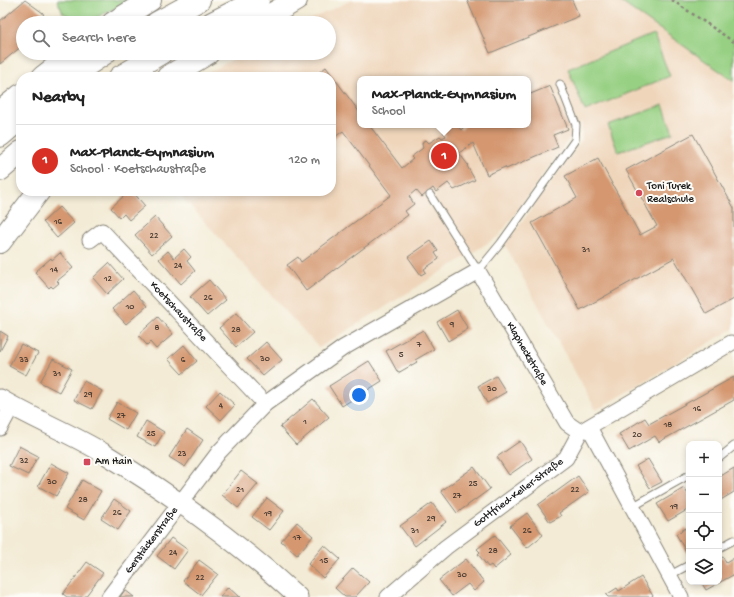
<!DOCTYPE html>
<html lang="en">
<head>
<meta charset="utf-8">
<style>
	body { margin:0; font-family:"Gochi Hand",sans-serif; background:#f2f2f2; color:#222 }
	.controls { position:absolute; right:12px; bottom:12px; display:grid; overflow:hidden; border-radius:8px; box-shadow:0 2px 6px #0003 }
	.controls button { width:36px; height:36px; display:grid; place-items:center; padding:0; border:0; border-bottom:1px solid #e0e0e0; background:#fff; color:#222; font:20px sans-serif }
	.you { position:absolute; left:359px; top:395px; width:14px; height:14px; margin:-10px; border:3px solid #fff; border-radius:50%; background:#1a73e8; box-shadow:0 0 0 6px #1a73e833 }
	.badge { display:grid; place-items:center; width:26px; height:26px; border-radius:50%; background:#d93025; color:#fff; font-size:13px; font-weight:700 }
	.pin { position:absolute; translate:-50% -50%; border:2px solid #fff; box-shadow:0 1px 4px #0006 }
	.popup { position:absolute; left:357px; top:76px; width:174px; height:52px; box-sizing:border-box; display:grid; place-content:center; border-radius:8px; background:#fff; filter:drop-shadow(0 1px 3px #0005); font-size:13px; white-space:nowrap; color:#767676 }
	.popup b { font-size:15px; color:#222 }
	.popup::after { content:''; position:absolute; left:50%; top:100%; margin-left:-8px; border:8px solid transparent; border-top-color:#fff }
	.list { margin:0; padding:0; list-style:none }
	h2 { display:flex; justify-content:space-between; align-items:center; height:52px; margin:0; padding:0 16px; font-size:17px }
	h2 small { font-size:13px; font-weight:400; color:#767676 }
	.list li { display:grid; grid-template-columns:26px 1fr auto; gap:12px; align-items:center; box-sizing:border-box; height:72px; padding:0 16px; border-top:1px solid #e0e0e0 }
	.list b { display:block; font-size:15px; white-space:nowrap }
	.list p { margin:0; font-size:13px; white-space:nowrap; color:#767676 }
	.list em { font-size:13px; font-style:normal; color:#767676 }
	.icon { flex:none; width:22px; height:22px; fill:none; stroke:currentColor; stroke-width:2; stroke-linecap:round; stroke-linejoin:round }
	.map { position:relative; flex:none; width:734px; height:597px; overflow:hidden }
	.search { position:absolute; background:#fff; box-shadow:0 2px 6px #0003; left:16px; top:16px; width:320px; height:44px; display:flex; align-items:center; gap:10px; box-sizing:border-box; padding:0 14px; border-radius:22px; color:#767676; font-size:15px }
	.panel { position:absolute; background:#fff; box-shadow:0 2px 6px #0003; left:16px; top:72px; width:320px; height:124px; border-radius:16px }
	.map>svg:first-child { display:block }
	.built { fill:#efd6bb; fill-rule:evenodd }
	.green { fill:#97d083; stroke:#5a7650 }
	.building { fill:#d49770 }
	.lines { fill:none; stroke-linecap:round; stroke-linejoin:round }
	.service-casing { stroke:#888478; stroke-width:9 }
	.minor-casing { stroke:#888478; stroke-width:17 }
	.tertiary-casing { stroke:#888478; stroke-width:21 }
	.trunk-casing { stroke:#888478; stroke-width:24 }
	.path { stroke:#888478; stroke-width:2.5; stroke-dasharray:3 3; stroke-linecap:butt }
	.service { stroke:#fff; stroke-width:7 }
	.minor { stroke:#fff; stroke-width:15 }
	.tertiary { stroke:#fff; stroke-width:19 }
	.trunk { stroke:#fff; stroke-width:22 }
	.poi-dot { fill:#d1495b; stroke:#fdfcf7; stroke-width:1.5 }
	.labels { text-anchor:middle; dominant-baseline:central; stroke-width:4; stroke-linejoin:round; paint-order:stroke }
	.number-label { font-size:9px; fill:#4a3b31 }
	.poi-label { font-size:11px; fill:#1c1c1c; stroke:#fdfcf7; text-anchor:start }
	.street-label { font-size:11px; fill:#1c1c1c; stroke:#fdfcf7 }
</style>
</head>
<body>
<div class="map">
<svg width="734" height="597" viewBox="0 0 734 597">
	<rect width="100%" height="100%" fill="#fdfcf7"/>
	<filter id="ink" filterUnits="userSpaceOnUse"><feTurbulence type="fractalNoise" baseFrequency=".025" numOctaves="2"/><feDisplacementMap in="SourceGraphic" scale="8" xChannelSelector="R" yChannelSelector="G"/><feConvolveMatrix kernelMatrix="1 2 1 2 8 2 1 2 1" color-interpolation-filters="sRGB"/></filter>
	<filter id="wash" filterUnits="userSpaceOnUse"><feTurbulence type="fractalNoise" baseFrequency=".012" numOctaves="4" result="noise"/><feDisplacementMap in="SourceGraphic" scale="16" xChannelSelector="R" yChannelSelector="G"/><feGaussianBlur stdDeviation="0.9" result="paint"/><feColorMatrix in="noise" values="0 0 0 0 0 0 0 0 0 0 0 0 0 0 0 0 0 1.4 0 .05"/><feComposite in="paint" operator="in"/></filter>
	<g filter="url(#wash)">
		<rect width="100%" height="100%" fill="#f3ebd5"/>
		<path class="built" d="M352 0H618L734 81V328L596 410 505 245 582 140V121L499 236 319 348 177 191H331V77H201L244 53H329V23H303ZM360 79H528V125H360Z"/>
		<g class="green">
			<path d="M57 0H132L91 20 79 21 63 13Z"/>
			<path d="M618 0H734V81Z"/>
			<path d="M653 34 670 76 585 111 568 69Z"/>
			<path d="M663 105 673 133 618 152 608 125Z"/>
		</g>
		<g id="blocks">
			<g class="building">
				<path d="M25 0 43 13 45 23H23V45L0 64V21Z"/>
				<path d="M467 0H572L579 16 490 53Z"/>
				<path d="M326 67 360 113V125H369L402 168 413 159 411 157 423 148 422 144 423 141 426 140 429 143 440 136 442 138 446 136 443 132 453 125H457L461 130 466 125H528V95L550 86 568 129 553 135 558 147 506 169 505 167 487 175 473 143 459 153 468 165 467 166 475 180 454 190 448 183 436 192 433 188 422 197 416 190 409 196 414 204 405 211 408 215 306 291 287 265 298 257 301 262 391 195 343 131 331 140V121L334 119 331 115V77H313Z"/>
				<path d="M693 134 734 208V299L706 314 674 258 580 310 532 223 577 198 565 176 598 158 640 235 657 226 626 170Z"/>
				<path d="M129 191H132L145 206 129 220 124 214 120 218 111 208Z"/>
				<path d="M59 207 74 223 57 238 43 222Z"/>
				<path d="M155 217 172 236 152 254 135 235Z"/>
				<path d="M431 241 438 251 435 253 439 259 424 269 426 272 421 275 408 257Z"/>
				<path d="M184 249 191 257 187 261 195 271 181 284 159 259 168 251 174 258Z"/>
				<path d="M60 253 73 268 57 281 59 283 53 288 51 286 49 288 35 272 51 258 52 260Z"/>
				<path d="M109 263 123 279 107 294 93 278Z"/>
				<path d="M209 280 226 300 207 316 190 297Z"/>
				<path d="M133 290 147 306 126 324 112 309Z"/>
				<path d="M457 310 468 329 448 341 437 322Z"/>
				<path d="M236 313 253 332 236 347 219 328Z"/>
				<path d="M158 317 173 334 156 349 150 342 147 345 138 335Z"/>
				<path d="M423 330 434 349 415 360 417 362 398 373 386 351Z"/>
				<path d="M0 331 8 336 0 351Z"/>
				<path d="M266 342 282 360 263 376 247 359Z"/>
				<path d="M21 344 38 353 26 375 9 366Z"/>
				<path d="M184 345 197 361 182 374 168 359Z"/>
				<path d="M53 359 72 369 59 392 40 382Z"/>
				<path d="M369 361 382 381 342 406 329 386Z"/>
				<path d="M496 376 506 392 487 403 478 386Z"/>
				<path d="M734 377V400L659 442 655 436 629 451 619 434 645 418 649 424Z"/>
				<path d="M84 381 102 391 92 409 74 400Z"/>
				<path d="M220 391 235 405 221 420 206 406Z"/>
				<path d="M313 399 329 417 296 445 280 427Z"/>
				<path d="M117 402 136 413 126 430 107 419Z"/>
				<path d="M146 421 164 432 155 447 137 437Z"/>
				<path d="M187 429 203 440 185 467 169 457Z"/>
				<path d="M520 441 532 459 509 475 497 457Z"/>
				<path d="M19 446 38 456 28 475 9 466Z"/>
				<path d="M648 459 662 482 650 488 636 466Z"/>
				<path d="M51 463 69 473 56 496 38 486Z"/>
				<path d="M474 467 490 489 457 513 441 491Z"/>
				<path d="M734 468V492L719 501V477Z"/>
				<path d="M241 471 258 484 238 508 222 495Z"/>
				<path d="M578 476 589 492 559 513 561 516 550 522 538 505Z"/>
				<path d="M82 480 101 491 84 520 65 509Z"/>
				<path d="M684 488 688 494 689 493V509L668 521 657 504Z"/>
				<path d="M267 498 284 511 269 530 252 517Z"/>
				<path d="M114 499 131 511 118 530 101 519Z"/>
				<path d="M432 503 446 522 415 546 400 526Z"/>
				<path d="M527 513 543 535 527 548 510 526Z"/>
				<path d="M297 522 313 536 297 555 281 541Z"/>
				<path d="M686 528 689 533V557L676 534Z"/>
				<path d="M495 535 511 555 494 569 491 565 488 567 478 554 480 552 477 549Z"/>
				<path d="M171 538 188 550 174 569 157 556Z"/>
				<path d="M324 545 340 559 323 578 308 564Z"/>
				<path d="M723 557 726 563 734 558V577L733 575 706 590 701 582H719V559Z"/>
				<path d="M466 559 484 582 474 591 468 584 452 596 439 580Z"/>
				<path d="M199 560 218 574 201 595 183 581Z"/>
				<path d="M87 562 103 573 85 597H67L63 594Z"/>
				<path d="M353 568 369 582 355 597H345L335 588Z"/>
				<path d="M641 577 653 596 651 597H608L606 595 617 588 619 591Z"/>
				<path d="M228 587 238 596 240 597H220Z"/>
				<path d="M125 590 134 597H120Z"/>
			</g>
		</g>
	</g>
	<g filter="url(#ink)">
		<use href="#blocks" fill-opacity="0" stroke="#888478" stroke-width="1"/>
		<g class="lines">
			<defs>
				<g id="service">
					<path d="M430 195 478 271 501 243 575 140 576 125 560 84"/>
					<path d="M719 458 734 446"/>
					<path d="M632 507 689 475"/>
					<path d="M719 548 734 540"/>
					<path d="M670 575 689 565"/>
				</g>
				<g id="minor">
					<path id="s1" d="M90 240 102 231 265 404"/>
					<path d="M589 427 681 597"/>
					<path d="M0 428 12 406"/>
					<path id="s2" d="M109 597 219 452 265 404 343 348 478 271 567 423 580 432"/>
					<path id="s3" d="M388 597 446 547 566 458 580 432 731 343"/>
				</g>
				<path id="tertiary" d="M0 399C34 419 72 434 105 454 174 496 239 543 298 597"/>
				<g id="trunk">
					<path d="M113 23 150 0"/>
					<path d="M157 23 199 0"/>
					<path d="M212 23 258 0"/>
					<path d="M257 23 296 0"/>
					<path d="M43 77 74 53"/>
					<path d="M69 77 105 53"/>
					<path d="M120 77 161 53"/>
					<path d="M168 77 208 53"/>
					<path d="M0 112 21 95"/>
					<path d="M0 136 21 118"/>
					<path d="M0 170 21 152"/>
					<path d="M0 242 39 191"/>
				</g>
			</defs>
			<use href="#service" class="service-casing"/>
			<use href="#minor" class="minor-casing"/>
			<use href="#tertiary" class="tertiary-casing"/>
			<use href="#trunk" class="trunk-casing"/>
			<path class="path" d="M672 0 734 42"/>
			<use href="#service" class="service"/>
			<use href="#minor" class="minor"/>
			<use href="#tertiary" class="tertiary"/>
			<use href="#trunk" class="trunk"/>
		</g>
	</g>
	<g class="poi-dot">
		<circle cx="639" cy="193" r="4"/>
		<rect x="83" y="458" width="8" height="8" rx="2"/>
	</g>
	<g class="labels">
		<g class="number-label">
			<text x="58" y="222">16</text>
			<text x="154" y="236">22</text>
			<text x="586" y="250">31</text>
			<text x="178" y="266">24</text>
			<text x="54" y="270">14</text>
			<text x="108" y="279">12</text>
			<text x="208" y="298">26</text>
			<text x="130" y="307">10</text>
			<text x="452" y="325">9</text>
			<text x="157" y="328">8</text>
			<text x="236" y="330">28</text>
			<text x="419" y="345">7</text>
			<text x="401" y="355">5</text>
			<text x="265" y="359">30</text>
			<text x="24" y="360">33</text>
			<text x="183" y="360">6</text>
			<text x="57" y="374">31</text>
			<text x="492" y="389">30</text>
			<text x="88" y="395">29</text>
			<text x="221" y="406">4</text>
			<text x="697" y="409">16</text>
			<text x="121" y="416">27</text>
			<text x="305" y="422">1</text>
			<text x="668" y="425">18</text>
			<text x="151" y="434">25</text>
			<text x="637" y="435">20</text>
			<text x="182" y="454">23</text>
			<text x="24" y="461">32</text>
			<text x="52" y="482">30</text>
			<text x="473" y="484">25</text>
			<text x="240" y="490">21</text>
			<text x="575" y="490">22</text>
			<text x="457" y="496">27</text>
			<text x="83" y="500">28</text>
			<text x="674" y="507">19</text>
			<text x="117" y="513">26</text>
			<text x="268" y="514">19</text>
			<text x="431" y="519">29</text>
			<text x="415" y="531">31</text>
			<text x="527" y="531">26</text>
			<text x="297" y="538">17</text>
			<text x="493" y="551">28</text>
			<text x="173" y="553">24</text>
			<text x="324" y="561">15</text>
			<text x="462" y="575">30</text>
			<text x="200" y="578">22</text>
		</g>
		<g class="poi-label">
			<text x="647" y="187">Toni Turek<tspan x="647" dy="13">Realschule</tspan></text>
			<text x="95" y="462">Am Hain</text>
		</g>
		<g class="street-label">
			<text stroke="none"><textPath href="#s1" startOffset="126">Koetschaustraße</textPath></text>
			<text stroke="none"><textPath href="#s2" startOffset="596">Klapheckstraße</textPath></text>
			<text stroke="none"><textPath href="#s3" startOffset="167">Gottfried-Keller-Straße</textPath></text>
			<text stroke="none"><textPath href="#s2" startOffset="71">Gerstäckerstraße</textPath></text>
		</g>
	</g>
</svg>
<div class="controls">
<button>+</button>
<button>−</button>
<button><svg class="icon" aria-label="locate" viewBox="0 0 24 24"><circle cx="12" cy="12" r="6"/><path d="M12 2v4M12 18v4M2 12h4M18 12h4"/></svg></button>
<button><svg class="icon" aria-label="layers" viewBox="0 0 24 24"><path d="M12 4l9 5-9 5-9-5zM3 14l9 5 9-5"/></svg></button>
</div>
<div class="you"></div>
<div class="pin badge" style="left:444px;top:156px">1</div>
<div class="popup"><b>Max-Planck-Gymnasium</b>School</div>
<div class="search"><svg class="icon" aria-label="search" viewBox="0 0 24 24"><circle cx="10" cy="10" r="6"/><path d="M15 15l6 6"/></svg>Search here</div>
<section class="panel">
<h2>Nearby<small></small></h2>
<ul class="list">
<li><span class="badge">1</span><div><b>Max-Planck-Gymnasium</b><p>School · Koetschaustraße</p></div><em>120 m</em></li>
</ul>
</section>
</div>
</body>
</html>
